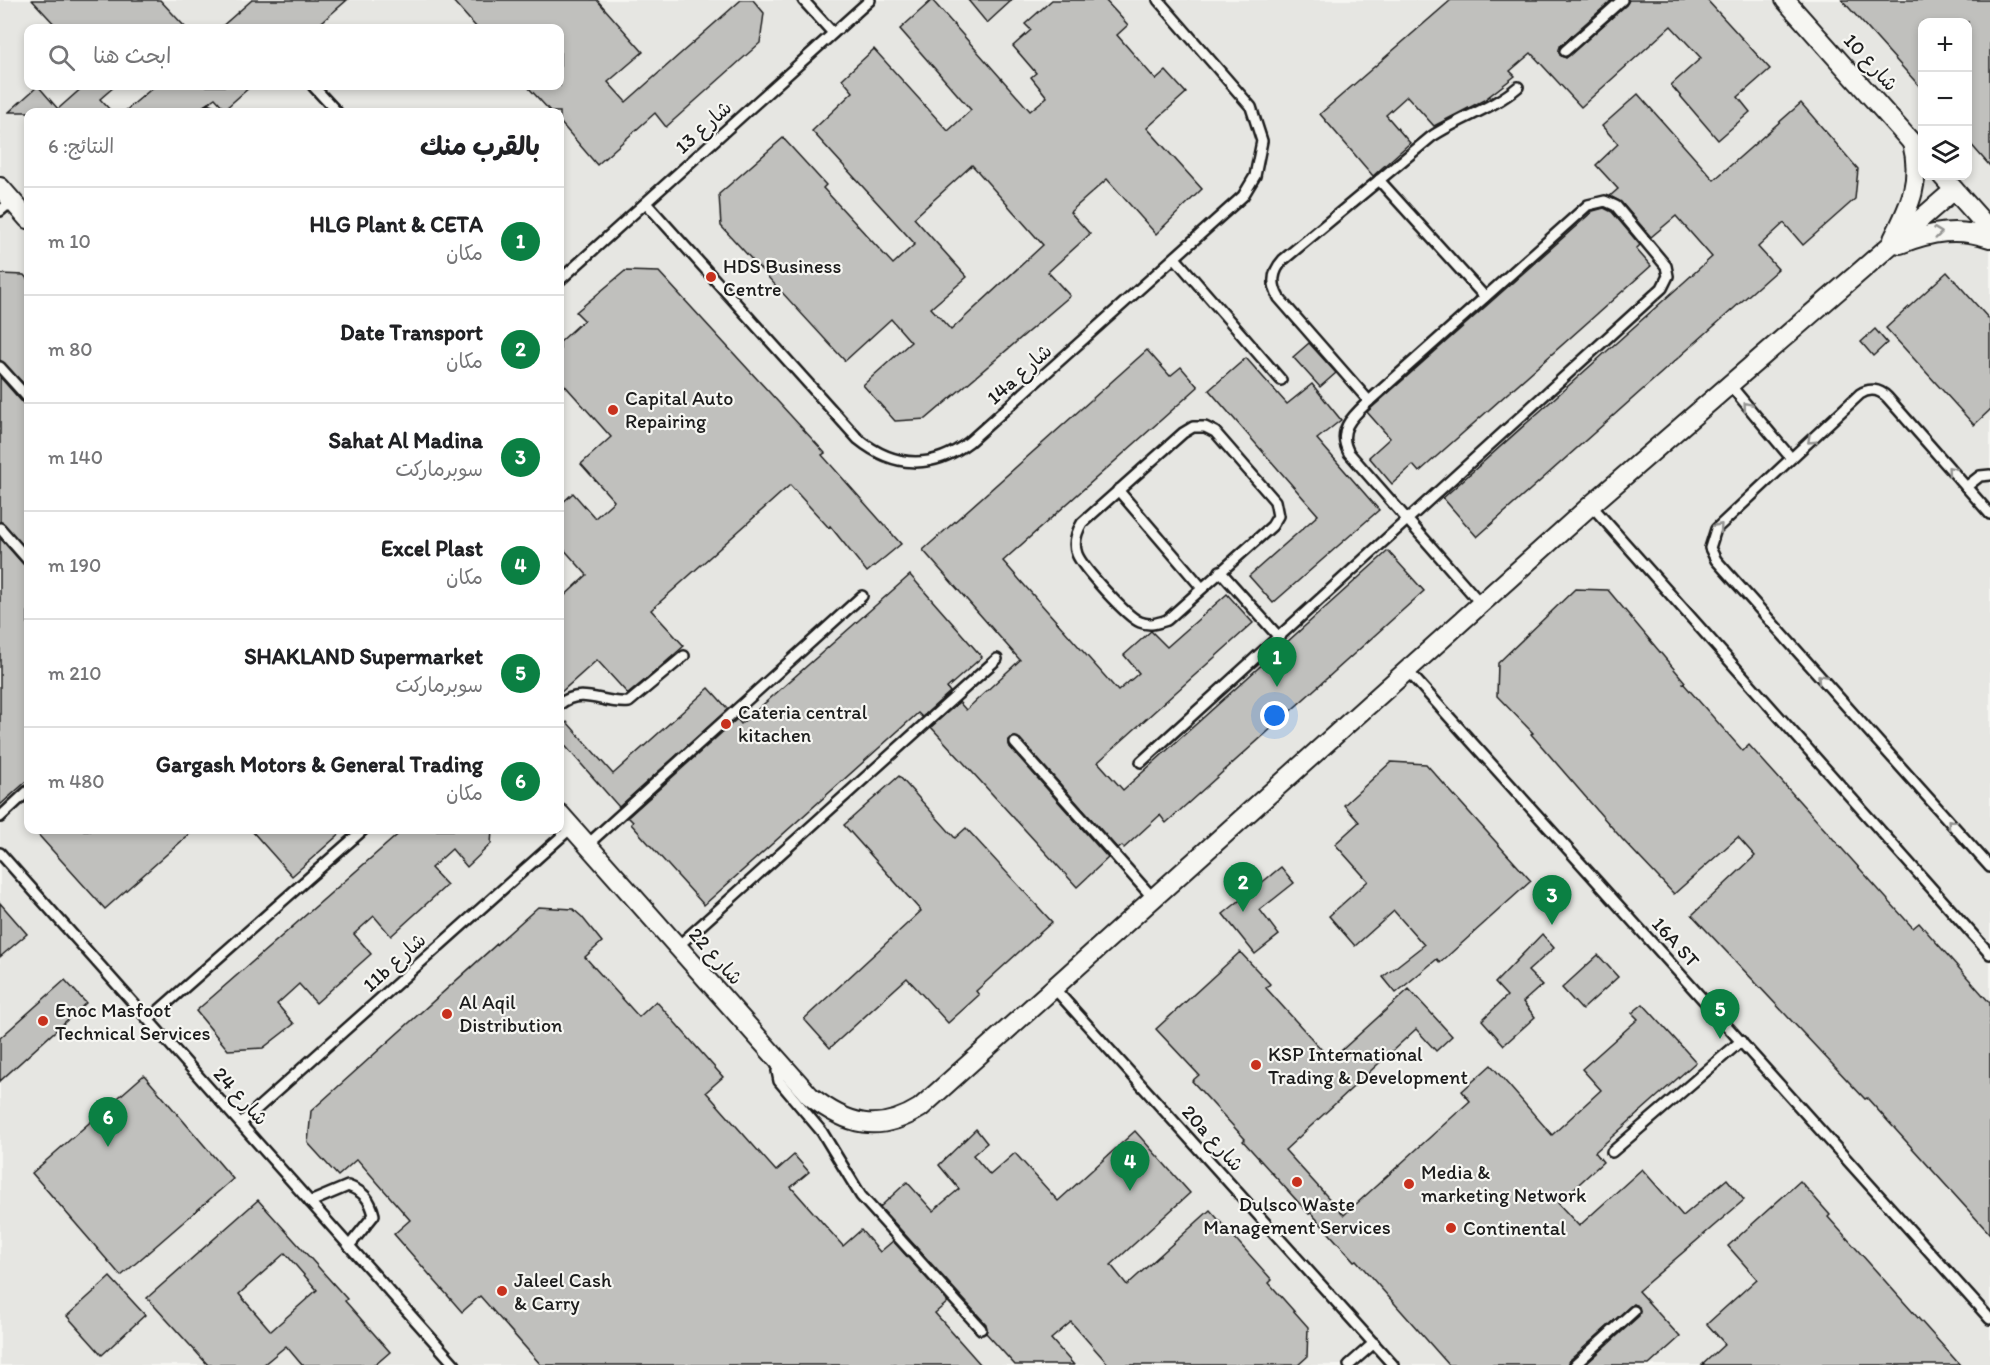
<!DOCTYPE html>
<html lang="ar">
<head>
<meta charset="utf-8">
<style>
	body { margin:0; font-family:Itim,"Playpen Sans Arabic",sans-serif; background:#f2f2f2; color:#202124; direction:rtl }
	.controls { position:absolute; right:18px; top:18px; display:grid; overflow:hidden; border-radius:12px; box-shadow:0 3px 9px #0003 }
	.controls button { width:54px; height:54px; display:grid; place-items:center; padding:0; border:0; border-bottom:2px solid #e0e0e0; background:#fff; color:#202124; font:30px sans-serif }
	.you { position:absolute; left:1275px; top:716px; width:21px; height:21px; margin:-15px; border:4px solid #fff; border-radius:50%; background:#1a73e8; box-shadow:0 0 0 9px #1a73e833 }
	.badge { display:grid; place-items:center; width:39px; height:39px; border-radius:50%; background:#0b8043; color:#fff; font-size:20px; font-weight:700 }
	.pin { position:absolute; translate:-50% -50px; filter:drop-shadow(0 2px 3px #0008) }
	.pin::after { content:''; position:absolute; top:32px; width:21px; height:18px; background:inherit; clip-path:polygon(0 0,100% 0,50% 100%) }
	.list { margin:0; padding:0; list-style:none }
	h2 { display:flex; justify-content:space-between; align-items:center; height:78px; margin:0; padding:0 24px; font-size:26px }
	h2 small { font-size:20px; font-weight:400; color:#757577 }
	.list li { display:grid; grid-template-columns:39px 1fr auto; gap:18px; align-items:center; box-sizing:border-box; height:108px; padding:0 24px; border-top:2px solid #e0e0e0 }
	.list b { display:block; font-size:22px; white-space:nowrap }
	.list p { margin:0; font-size:20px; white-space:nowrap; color:#757577 }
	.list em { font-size:20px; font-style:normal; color:#757577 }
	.icon { flex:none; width:33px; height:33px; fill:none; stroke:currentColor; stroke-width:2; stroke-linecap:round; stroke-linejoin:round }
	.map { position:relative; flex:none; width:1990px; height:1365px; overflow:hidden; direction:ltr }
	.search { position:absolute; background:#fff; box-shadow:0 3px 9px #0003; left:24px; top:24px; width:540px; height:66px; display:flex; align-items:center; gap:15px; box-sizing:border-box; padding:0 21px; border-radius:12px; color:#757577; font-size:22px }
	.panel { position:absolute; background:#fff; box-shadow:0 3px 9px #0003; left:24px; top:108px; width:540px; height:726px; border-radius:12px; direction:rtl }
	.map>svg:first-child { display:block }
	.built { fill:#e6e6e2; fill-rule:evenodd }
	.building { fill:#c0c0bd; stroke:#1c1c1c; stroke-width:1.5; fill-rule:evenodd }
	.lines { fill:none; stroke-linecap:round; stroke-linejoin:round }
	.service-casing { stroke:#1c1c1c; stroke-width:14 }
	.minor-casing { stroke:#1c1c1c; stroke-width:22 }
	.service { stroke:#f6f6f2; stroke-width:9 }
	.minor { stroke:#f6f6f2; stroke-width:18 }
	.oneway { stroke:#949492 }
	.poi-dot { fill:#c8321e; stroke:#f6f6f2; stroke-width:2 }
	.labels { text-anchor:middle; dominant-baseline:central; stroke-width:4.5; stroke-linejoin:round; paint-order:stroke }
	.street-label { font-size:20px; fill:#1c1c1c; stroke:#f6f6f2 }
	.poi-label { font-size:20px; fill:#1c1c1c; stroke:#f6f6f2; text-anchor:start }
</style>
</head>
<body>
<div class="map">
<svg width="1990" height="1365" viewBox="0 0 1990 1365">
	<rect width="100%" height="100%" fill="#f6f6f2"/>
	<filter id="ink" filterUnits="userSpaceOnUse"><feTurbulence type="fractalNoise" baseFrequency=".0167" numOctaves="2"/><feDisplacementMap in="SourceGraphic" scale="12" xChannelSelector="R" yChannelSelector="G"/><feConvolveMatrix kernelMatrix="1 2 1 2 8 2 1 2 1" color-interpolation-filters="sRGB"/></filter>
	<g filter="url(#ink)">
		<path class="built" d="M0 0H1990V1365H0ZM1922 22H1968V176H1922ZM28 28H560V86H28ZM28 112H560V830H28Z"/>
		<g class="building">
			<path d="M32 0H160L186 28H58Z"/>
			<path d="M252 0H347L315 28H220Z"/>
			<path d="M452 0H597L643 52 608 82 626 102 741 0H753L764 13 760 43 666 127 655 113 597 165 560 122V112H551L527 86H560V28H477Z"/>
			<path d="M932 0 1030 111 1047 97 1031 77 1036 73 1013 46 1031 30 1025 24 1052 0H1105L1128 25 1117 35 1156 80 1166 71 1186 93 1147 128 1202 189 1156 234 1107 179 1070 212 1090 234 1048 272 1070 296 926 419 895 421 863 385 911 342 891 319 845 361 721 226 719 194 783 138 826 185 823 188 893 264 915 244 812 131 853 92 842 79 874 49 948 131 971 110 900 29ZM972 165 1043 245 951 330 931 308 967 277 914 218Z"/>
			<path d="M968 0H1012L987 23Z"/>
			<path d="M1451 0H1612L1560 46V55L1566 58 1626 5 1629 0H1707L1770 69 1738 97 1750 112 1718 140 1671 85 1701 58 1671 26 1581 107 1531 53 1510 71 1515 76 1484 100 1434 126 1407 96 1386 115 1410 143 1373 176 1320 114Z"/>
			<path d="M1842 0H1990V166L1968 141V22H1923V90Z"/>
			<path d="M38 86 58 109 84 86H115L100 99 112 112H9Z"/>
			<path d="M155 86H251L225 109 215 98 202 107 199 112H124Z"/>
			<path d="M1638 94 1714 180 1801 103 1858 169 1855 199 1803 245 1784 223 1758 247 1778 269 1477 537 1443 498 1712 257 1676 216 1651 237 1621 202 1610 196 1618 189 1596 165 1618 144 1602 126Z"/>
			<path d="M1604 208 1612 212 1640 245 1636 249 1651 266 1419 472 1413 465 1392 484 1369 457 1390 438 1367 412 1593 211Z"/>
			<path d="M625 271 659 272 825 453 822 455 901 544 867 572 830 526 829 528 790 485 651 610 684 646 658 669 628 694 597 660 560 693V600L587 575 560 545V505L573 493 595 518 614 501 581 464 611 437 560 380V342L584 320 576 312Z"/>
			<path d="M1947 272 1990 320V410L1974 425 1886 328Z"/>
			<path d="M0 274 24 275 28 280V388L0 360Z"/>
			<path d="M1875 329 1887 343 1873 356 1861 342Z"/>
			<path d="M1309 343 1336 373 1320 387 1293 357Z"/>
			<path d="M1147 350 1170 376 1181 367 1198 387 1003 561 1118 691 1139 673 1124 655 1151 631 1167 647 1227 594 1253 623 1098 762 1123 790 1388 551 1424 591 1166 823 1160 815 1124 848 1122 846 1118 849 1020 739 1011 738 1008 741 1010 747 1108 858 1077 887 931 727 959 702 966 710 1020 660 923 550Z"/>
			<path d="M1246 358 1287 404 1312 384 1341 420 1317 439 1379 510 1273 603 1249 576 1318 515 1209 390Z"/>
			<path d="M0 377 23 403 28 405V550L0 521Z"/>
			<path d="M0 538 23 564 28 567V780L0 805Z"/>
			<path d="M910 575 982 657 947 688 950 692 922 717 918 713 704 905 631 824 633 822 628 817 737 719 741 724Z"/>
			<path d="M1575 589 1608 590 1685 682 1683 683 1743 751 1749 745 1913 928 1919 923 1990 1003V1234L1867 1098 1865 1099 1692 915 1755 856 1738 837 1674 894 1622 839 1531 734 1533 733 1497 696 1498 663Z"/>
			<path d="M709 688 728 709 619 807 560 740V729L567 722 613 774Z"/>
			<path d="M1391 762 1426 764 1531 881 1440 963 1437 959 1396 993 1383 977 1424 945 1394 911 1355 946 1329 916 1368 881 1335 844 1359 822 1344 805Z"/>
			<path d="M899 776 955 838 966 828 1052 922 976 991 979 995 948 1023 907 978 830 1048 804 1019 921 911 844 825Z"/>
			<path d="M34 830H194L105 909Z"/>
			<path d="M251 830H344L292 876Z"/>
			<path d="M403 830H492L491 844 467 867 452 849 431 868 447 885 391 936 374 916 354 934 371 954 316 1003 299 984 277 1004 294 1024 263 1048 228 1050 196 1011Z"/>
			<path d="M1281 867 1294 883 1260 910 1279 935 1255 954 1223 914Z"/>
			<path d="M0 903 27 934 0 957Z"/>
			<path d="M538 907 573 909 582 917 602 942 585 957 639 1017 656 1001 723 1077 706 1092 776 1171 794 1155 809 1172 791 1187 843 1246 861 1230 880 1252 893 1241 948 1302 935 1313 981 1365H541L480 1296 462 1312 394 1234 410 1220 357 1159 338 1176 308 1143 311 1111Z"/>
			<path d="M1542 934 1554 948 1528 971 1542 985 1523 1002 1535 1017 1504 1045 1482 1020 1507 996 1495 983Z"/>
			<path d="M1240 952 1270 984 1266 988 1331 1060 1409 989 1452 1036 1436 1051 1416 1029 1285 1150 1344 1215 1470 1101 1462 1091 1491 1065 1552 1135 1601 1090 1582 1069 1638 1019 1632 1013 1643 1004 1696 1062 1595 1152 1603 1162 1558 1203 1579 1226 1642 1169 1683 1216 1727 1179 1744 1200 1638 1291 1680 1337 1649 1365H1585L1639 1316V1307L1633 1304 1570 1360 1568 1365H1449L1356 1260 1354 1261 1311 1213 1309 1214 1243 1141 1245 1139 1192 1081 1199 1075 1156 1029Z"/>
			<path d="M1598 955 1618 977 1582 1010 1562 988Z"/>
			<path d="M65 980 86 1003 0 1081V1038Z"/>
			<path d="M144 1075 233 1179 121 1276 32 1173Z"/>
			<path d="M976 1129 987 1143 973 1155 990 1175 1015 1153 1058 1201 1135 1131 1190 1193 1111 1265 1127 1285 1210 1210 1272 1280 1269 1283 1308 1327 1307 1357 1298 1365H1109L1071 1322 1051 1339 1074 1365H1015L986 1333V1324L880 1207 907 1182 933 1211 959 1189 939 1165Z"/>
			<path d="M1800 1181 1830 1215 1828 1217 1960 1365H1702L1725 1344 1707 1324 1757 1279 1728 1246Z"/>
			<path d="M258 1200 347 1299 345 1301 390 1352 375 1365H302L286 1346 263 1365H208L147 1298ZM285 1253 317 1290 271 1331 239 1294Z"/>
			<path d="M110 1277 145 1315 102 1355 67 1316Z"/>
		</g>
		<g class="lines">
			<defs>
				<g id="service">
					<path d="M803 0 833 33"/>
					<path d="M1565 51 1622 0"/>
					<path d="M313 86 337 112"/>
					<path d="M206 112 209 110"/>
					<path d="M1379 180 1485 297"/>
					<path d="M646 203 858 439C894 468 932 470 969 442L1243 196 1255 176 1262 141 1251 107 1158 0"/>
					<path d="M0 211 12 201"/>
					<path d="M1175 258 1281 380"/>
					<path d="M560 280 870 0"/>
					<path d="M0 367 28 398"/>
					<path d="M1730 385 1791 458"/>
					<path d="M1369 401 1279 298C1271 284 1272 272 1283 260L1431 137C1459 118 1492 109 1518 87"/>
					<path d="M1193 427H1205L1215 432 1275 501 1278 516 1272 526 1167 620C1158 623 1150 626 1140 622 1127 617 1082 567 1077 554 1073 543 1076 533 1082 523L1183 433Z"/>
					<path d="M1966 487 1980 476 1990 475"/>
					<path d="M1118 490 1202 588"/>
					<path d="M1591 505 1990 954"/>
					<path d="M1990 514 1887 397C1879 389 1869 388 1860 394L1716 529 1710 548 1716 560 1990 867"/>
					<path d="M0 528 28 560"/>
					<path d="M1220 571 1278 636"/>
					<path d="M1407 670 1990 1319"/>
					<path d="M560 704C582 686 604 705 629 702L684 656"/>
					<path d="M1015 743 1153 898"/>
					<path d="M1141 762 1662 288 1668 276 1666 266 1616 206 1605 201 1588 205 1369 401C1353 416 1336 430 1349 453L1482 605"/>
					<path d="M0 817 28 791"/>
					<path d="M587 845 862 596"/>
					<path d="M0 853 455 1365"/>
					<path d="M677 947 997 659"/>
					<path d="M1054 988 1393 1365"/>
					<path d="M149 1019 363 830"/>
					<path d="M780 1063 777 1071 779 1081 822 1132 861 1196 981 1329"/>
					<path d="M241 1123 571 828"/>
					<path d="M1612 1152 1741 1041"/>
					<path d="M310 1202 348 1186C364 1192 370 1199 374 1215L349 1246"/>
					<path d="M1349 1365 1374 1343"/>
					<path d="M1575 1365 1634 1311"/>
				</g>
				<g id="minor">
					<path d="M1785 0 1922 154"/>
					<path d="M1942 176 1990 230"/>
					<path d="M0 187 28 219"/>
					<path d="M1893 239C1910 206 1922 180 1912 143"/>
					<path d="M1900 244C1931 232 1958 227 1990 238"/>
					<path d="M560 814 810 1096C847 1125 878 1134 920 1108L1591 505 1954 190"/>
				</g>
			</defs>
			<use href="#service" class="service-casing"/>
			<use href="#minor" class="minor-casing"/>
			<use href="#service" class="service"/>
			<use href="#minor" class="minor"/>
		</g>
		<defs><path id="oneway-chevron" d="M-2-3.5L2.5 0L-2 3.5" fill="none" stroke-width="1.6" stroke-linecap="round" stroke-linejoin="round" transform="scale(1.5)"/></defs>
		<g class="oneway">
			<use href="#oneway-chevron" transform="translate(1938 233) rotate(-7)"/>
			<use href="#oneway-chevron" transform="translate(1747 406) rotate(-130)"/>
			<use href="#oneway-chevron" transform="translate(1811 440) rotate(137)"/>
			<use href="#oneway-chevron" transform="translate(1951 470) rotate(-131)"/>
			<use href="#oneway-chevron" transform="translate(1719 527) rotate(-48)"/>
			<use href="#oneway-chevron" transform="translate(1821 678) rotate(-132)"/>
			<use href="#oneway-chevron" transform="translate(1951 823) rotate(-132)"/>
		</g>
	</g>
	<g class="poi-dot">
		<circle cx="711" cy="277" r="6"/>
		<circle cx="613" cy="410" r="6"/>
		<circle cx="726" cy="724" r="6"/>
		<circle cx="447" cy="1014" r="6"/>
		<circle cx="43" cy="1021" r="6"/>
		<circle cx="1256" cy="1065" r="6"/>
		<circle cx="1297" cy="1182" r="6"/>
		<circle cx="1409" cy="1184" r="6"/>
		<circle cx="1451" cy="1228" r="6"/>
		<circle cx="502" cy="1291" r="6"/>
	</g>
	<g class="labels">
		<g class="street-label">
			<text transform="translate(1871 62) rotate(48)">شارع 10</text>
			<text transform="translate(703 127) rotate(-42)">شارع 13</text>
			<text transform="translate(1019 374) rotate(-42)">14a شارع</text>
			<text transform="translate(1676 942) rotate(48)">16A ST</text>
			<text transform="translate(716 956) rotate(48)">شارع 22</text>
			<text transform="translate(394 962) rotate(-42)">11b شارع</text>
			<text transform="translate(241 1096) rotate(48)">شارع 24</text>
			<text transform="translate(1213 1138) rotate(48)">20a شارع</text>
		</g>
		<g class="poi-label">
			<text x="723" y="266">HDS Business<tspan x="723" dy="23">Centre</tspan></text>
			<text x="625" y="398">Capital Auto<tspan x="625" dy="23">Repairing</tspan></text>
			<text x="738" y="712">Cateria central<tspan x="738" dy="23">kitachen</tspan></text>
			<text x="459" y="1002">Al Aqil<tspan x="459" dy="23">Distribution</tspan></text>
			<text x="55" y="1010">Enoc Masfoot<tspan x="55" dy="23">Technical Services</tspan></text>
			<text x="1268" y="1054">KSP International<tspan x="1268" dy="23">Trading &amp; Development</tspan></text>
			<text x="1421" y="1172">Media &amp;<tspan x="1421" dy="23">marketing Network</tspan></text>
			<text x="1297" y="1204" text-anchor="middle">Dulsco Waste<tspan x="1297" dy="23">Management Services</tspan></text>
			<text x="1463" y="1228">Continental</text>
			<text x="514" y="1280">Jaleel Cash<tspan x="514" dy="23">&amp; Carry</tspan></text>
		</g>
	</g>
</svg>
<div class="controls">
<button>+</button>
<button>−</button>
<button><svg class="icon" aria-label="layers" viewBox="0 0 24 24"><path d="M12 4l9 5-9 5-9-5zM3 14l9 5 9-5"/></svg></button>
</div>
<div class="you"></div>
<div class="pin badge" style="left:1277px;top:687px">1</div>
<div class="pin badge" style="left:1243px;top:912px">2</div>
<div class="pin badge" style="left:1552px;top:925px">3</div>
<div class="pin badge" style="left:1130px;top:1191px">4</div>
<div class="pin badge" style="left:1720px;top:1039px">5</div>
<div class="pin badge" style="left:108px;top:1147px">6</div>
<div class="search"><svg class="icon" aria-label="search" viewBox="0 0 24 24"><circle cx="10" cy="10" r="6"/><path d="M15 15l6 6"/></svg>ابحث هنا</div>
<section class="panel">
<h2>بالقرب منك<small>النتائج: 6</small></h2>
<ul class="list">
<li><span class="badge">1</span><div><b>HLG Plant &amp; CETA</b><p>مكان</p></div><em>10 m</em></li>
<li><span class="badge">2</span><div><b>Date Transport</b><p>مكان</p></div><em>80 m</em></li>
<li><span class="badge">3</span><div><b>Sahat Al Madina</b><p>سوبرماركت</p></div><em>140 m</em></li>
<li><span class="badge">4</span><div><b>Excel Plast</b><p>مكان</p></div><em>190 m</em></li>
<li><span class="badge">5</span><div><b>SHAKLAND Supermarket</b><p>سوبرماركت</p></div><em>210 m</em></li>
<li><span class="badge">6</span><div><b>Gargash Motors &amp; General Trading</b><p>مكان</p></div><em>480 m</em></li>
</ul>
</section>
</div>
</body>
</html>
